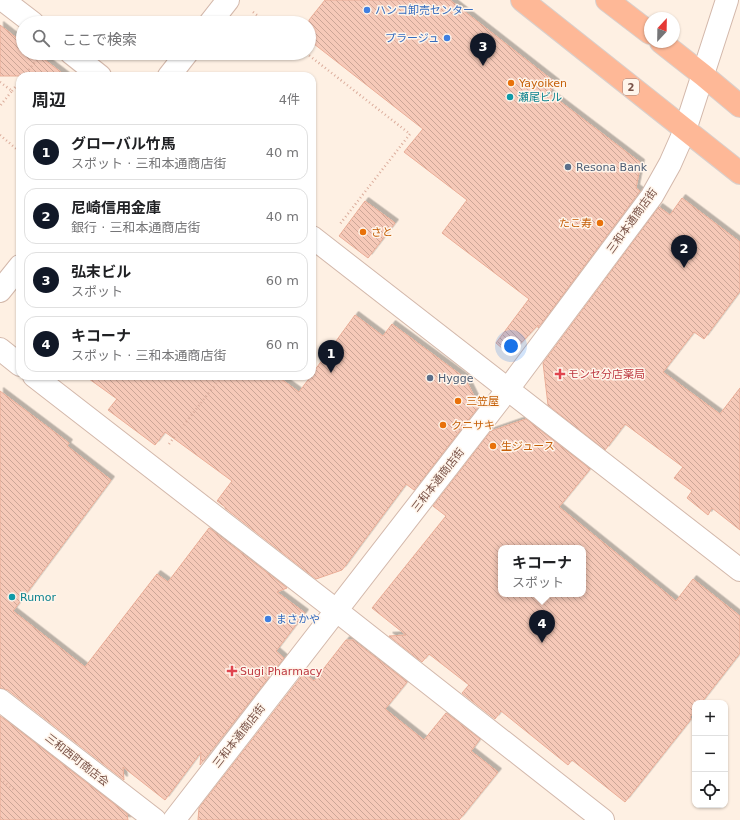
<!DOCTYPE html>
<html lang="ja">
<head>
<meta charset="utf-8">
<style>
	body { margin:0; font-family:"DejaVu Sans","Noto Sans JP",sans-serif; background:#f2f2f2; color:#202124 }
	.controls { position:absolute; right:12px; bottom:12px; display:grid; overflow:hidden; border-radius:8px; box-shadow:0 1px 3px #0004 }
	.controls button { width:36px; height:36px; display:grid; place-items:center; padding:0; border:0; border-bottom:1px solid #e0e0e0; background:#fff; color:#202124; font:20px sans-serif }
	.compass { position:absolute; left:644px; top:12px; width:36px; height:36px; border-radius:50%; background:#fff; box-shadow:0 1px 3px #0004; rotate:22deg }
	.you { position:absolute; left:511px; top:346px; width:14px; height:14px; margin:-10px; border:3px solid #fff; border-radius:50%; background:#1a73e8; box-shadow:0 0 0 6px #1a73e833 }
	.badge { display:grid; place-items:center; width:26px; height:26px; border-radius:50%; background:#111827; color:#fff; font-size:13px; font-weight:700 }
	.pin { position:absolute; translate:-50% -33px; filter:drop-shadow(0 1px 2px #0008) }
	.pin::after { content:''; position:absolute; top:21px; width:14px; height:12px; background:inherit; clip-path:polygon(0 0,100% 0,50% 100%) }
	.popup { position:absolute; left:498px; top:545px; width:88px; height:52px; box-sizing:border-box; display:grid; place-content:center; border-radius:8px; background:#fff; filter:drop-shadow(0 1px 3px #0005); font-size:13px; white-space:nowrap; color:#757577 }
	.popup b { font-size:15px; color:#202124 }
	.popup::after { content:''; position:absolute; left:50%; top:100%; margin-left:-8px; border:8px solid transparent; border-top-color:#fff }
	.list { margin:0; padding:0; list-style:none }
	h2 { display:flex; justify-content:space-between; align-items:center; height:52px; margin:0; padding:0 16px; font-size:17px }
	h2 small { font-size:13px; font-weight:400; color:#757577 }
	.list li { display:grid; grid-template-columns:26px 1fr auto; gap:12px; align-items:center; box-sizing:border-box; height:56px; margin:0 8px 8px; padding:0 8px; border:1px solid #e0e0e0; border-radius:12px }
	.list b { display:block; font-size:15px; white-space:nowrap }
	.list p { margin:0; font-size:13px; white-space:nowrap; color:#757577 }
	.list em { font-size:13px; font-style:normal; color:#757577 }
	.icon { flex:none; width:22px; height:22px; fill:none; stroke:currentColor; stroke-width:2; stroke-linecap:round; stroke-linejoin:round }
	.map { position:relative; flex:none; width:740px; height:820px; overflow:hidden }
	.search { position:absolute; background:#fff; box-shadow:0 1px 3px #0004; left:16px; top:16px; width:300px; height:44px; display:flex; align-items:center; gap:10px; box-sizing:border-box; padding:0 14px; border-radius:22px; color:#757577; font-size:15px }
	.panel { position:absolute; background:#fff; box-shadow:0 1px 3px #0004; left:16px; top:72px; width:300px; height:308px; border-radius:12px }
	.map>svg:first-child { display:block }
	.building { fill:url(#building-back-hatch); stroke:#eaad97; fill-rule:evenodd; filter:url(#shadow) }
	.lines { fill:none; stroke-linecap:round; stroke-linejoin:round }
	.pedestrian-casing { stroke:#d3b8ab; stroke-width:24 }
	.minor-casing { stroke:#d3b8ab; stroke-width:24 }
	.trunk-casing { stroke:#d9cfcb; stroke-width:24 }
	.path { stroke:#dbac9b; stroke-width:2.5; stroke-dasharray:1 3; stroke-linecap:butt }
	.pedestrian { stroke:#fff; stroke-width:22 }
	.minor { stroke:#fff; stroke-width:22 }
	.trunk { stroke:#feb897; stroke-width:22 }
	.shop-dot { fill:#3f7fe0; stroke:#fff5eb; stroke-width:1.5 }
	.food-dot { fill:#e8710a; stroke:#fff5eb; stroke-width:1.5 }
	.culture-dot { fill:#0f9aa8; stroke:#fff5eb; stroke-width:1.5 }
	.service-dot { fill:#5c6f8a; stroke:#fff5eb; stroke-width:1.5 }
	.health-dot { fill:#e0444e; stroke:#fff5eb; stroke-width:1.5 }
	.labels { text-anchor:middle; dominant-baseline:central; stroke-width:3; stroke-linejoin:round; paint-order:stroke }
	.shield { fill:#fff5eb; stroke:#a18378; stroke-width:1 }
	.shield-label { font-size:10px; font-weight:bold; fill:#795247 }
	.shop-label { font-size:11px; fill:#366cbe; stroke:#fff5eb; text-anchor:start }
	.food-label { font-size:11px; fill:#c56008; stroke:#fff5eb; text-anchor:start }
	.culture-label { font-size:11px; fill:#0d838f; stroke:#fff5eb; text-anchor:start }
	.service-label { font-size:11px; fill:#4e5e75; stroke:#fff5eb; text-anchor:start }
	.street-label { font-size:11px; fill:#795247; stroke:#fff5eb }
	.health-label { font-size:11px; fill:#be3a42; stroke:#fff5eb; text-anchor:start }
</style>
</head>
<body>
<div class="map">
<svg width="740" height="820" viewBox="0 0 740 820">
	<defs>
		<pattern id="building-back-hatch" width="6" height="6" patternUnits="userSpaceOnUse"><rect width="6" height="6" fill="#f6c9b8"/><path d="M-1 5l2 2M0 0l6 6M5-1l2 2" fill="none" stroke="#cca697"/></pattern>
		<filter id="shadow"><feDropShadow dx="3.5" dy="-3.5" stdDeviation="0" flood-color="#0004"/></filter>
	</defs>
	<rect width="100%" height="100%" fill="#fef0e3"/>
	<g class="building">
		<path d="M325 0H450L556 83 549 93 641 163 636 188 640 191 538 328V325L510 355 496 343 529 299 442 233 467 200 404 152 423 129 309 40V20Z"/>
		<path d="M0 25 23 43V53H36L66 76H0Z"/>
		<path d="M682 198 740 242V291L704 339 694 332 663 372 720 414 740 388V530L712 508 708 515 687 498 692 491 674 478 683 467 625 424 605 450 548 405 543 363 659 207 670 215Z"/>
		<path d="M365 201 395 223 368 258 339 236Z"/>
		<path d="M355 315 383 336 392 324 465 378 479 406 414 490 406 484 342 570 316 579 225 508V507L217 501 232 481 165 432 155 445 108 410 117 399 85 376H277L299 392 311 376H312V374Z"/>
		<path d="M0 391 69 443 67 446 111 480 13 611 85 667 157 574 168 582 209 528 287 588 277 592 305 613 276 651 284 658 200 765 201 752 165 800 123 767 124 780 8 690 0 688Z"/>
		<path d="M526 419 590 469 559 507 676 601 693 579 740 616V653L701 703H695V710L690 717 691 719 625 802 572 760 568 765 501 711 495 719 462 693 469 685 429 654 422 662 389 636 406 635 372 608 446 516 433 506 491 431ZM501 548H583V594H501Z"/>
		<path d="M346 640H353L407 682 385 709 424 740 446 713 480 739 471 751 498 772 459 820H198L199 808 304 673 314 681Z"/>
		<path d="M0 716 127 814 128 820H0Z"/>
	</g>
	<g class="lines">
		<defs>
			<g id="pedestrian">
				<path d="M0 700 155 820"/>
				<path d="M174 820 508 389 652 196 670 164 685 130"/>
			</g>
			<g id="minor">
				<path d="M3 0 33 23"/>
				<path d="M210 23 228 0"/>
				<path d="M71 53 100 76"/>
				<path d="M169 76 187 53"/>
				<path d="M685 130 727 0"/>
				<path d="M312 237 740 570"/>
				<path d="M0 291 20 266"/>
				<path d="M0 349 20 365"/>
				<path d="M34 376 337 611 603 820"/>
			</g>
			<g id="trunk">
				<path d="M522 0 740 173"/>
				<path d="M607 0 650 33"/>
				<path d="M661 42 703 75 740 106"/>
			</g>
		</defs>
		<use href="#pedestrian" class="pedestrian-casing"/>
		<use href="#minor" class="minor-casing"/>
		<use href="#trunk" class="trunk-casing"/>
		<g class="path">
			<path d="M253 12 267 23"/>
			<path d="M306 53 410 134 340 224"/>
			<path d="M24 76 42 53"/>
			<path d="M0 82 12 91 0 106"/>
			<path d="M12 91 20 81"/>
			<path d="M0 135 20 152"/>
			<path d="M169 444 222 376"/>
			<path d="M0 779 14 790"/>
		</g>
		<use href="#pedestrian" class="pedestrian"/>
		<use href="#minor" class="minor"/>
		<use href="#trunk" class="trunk"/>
	</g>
	<g class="shop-dot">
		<circle cx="367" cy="10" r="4"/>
		<circle cx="447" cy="38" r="4"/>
		<circle cx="268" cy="619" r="4"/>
	</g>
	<g class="food-dot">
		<circle cx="511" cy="83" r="4"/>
		<circle cx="600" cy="223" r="4"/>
		<circle cx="363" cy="232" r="4"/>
		<circle cx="458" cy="401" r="4"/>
		<circle cx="443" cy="425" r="4"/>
		<circle cx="493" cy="446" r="4"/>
	</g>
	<g class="culture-dot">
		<circle cx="510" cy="97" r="4"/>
		<circle cx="12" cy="597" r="4"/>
	</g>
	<g class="service-dot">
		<circle cx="568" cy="167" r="4"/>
		<circle cx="430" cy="378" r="4"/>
	</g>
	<g class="health-dot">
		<path d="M558 368h4v4h4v4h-4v4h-4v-4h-4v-4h4z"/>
		<path d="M230 665h4v4h4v4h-4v4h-4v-4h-4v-4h4z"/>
	</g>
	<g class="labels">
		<rect class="shield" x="623" y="79" width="16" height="16" rx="3"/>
		<g class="shield-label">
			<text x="631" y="87">2</text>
		</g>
		<g class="shop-label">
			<text x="375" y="10">ハンコ卸売センター</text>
			<text x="439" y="38" text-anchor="end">プラージュ</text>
			<text x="276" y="619">まさかや</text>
		</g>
		<g class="food-label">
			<text x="519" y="83">Yayoiken</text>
			<text x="592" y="223" text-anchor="end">たこ寿</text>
			<text x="371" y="232">さと</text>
			<text x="466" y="401">三笠屋</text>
			<text x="451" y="425">クニサキ</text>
			<text x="501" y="446">生ジュース</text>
		</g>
		<g class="culture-label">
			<text x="518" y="97">瀬尾ビル</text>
			<text x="20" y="597">Rumor</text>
		</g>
		<g class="service-label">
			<text x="576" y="167">Resona Bank</text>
			<text x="438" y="378">Hygge</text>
		</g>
		<g class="street-label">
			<text transform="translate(632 221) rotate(-54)">三和本通商店街</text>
			<text transform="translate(438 480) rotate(-52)">三和本通商店街</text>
			<text transform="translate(239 736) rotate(-52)">三和本通商店街</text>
			<text transform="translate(77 760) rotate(38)">三和西町商店会</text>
		</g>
		<g class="health-label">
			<text x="568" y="374">モンセ分店薬局</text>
			<text x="240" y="671">Sugi Pharmacy</text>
		</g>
	</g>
</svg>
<div class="controls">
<button>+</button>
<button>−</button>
<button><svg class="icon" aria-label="locate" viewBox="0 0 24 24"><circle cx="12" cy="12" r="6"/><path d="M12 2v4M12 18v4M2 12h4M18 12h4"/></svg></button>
</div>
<svg class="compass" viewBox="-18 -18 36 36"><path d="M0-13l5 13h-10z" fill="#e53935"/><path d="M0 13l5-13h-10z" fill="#757577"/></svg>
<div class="you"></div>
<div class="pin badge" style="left:331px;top:373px">1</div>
<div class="pin badge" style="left:684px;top:268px">2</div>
<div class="pin badge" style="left:483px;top:66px">3</div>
<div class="pin badge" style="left:542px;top:643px">4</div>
<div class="popup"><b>キコーナ</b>スポット</div>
<div class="search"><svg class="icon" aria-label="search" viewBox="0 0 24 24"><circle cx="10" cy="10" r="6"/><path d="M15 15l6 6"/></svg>ここで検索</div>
<section class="panel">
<h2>周辺<small>4件</small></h2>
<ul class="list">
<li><span class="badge">1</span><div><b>グローバル竹馬</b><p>スポット · 三和本通商店街</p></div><em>40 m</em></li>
<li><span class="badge">2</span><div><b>尼崎信用金庫</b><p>銀行 · 三和本通商店街</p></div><em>40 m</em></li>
<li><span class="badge">3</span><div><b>弘末ビル</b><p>スポット</p></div><em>60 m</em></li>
<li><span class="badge">4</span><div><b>キコーナ</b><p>スポット · 三和本通商店街</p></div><em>60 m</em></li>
</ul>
</section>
</div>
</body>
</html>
